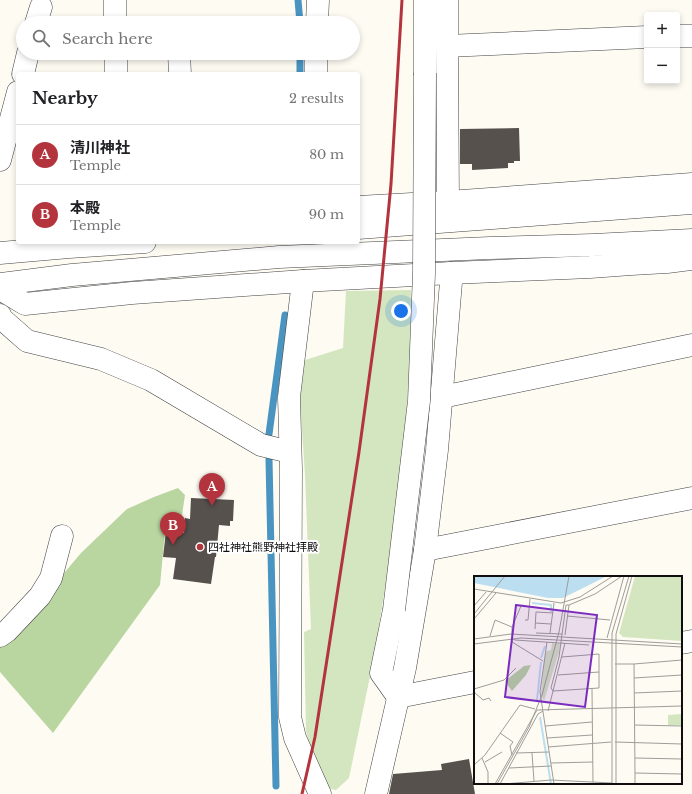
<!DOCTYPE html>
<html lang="en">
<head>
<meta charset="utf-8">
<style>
	body { margin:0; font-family:"Libre Baskerville","Noto Sans JP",serif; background:#f2f2f2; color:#202124 }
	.controls { position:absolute; right:12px; top:12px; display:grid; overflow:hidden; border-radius:4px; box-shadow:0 2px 6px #0003 }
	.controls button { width:36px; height:36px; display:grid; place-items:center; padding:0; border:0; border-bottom:1px solid #e0e0e0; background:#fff; color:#202124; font:20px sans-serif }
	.you { position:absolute; left:401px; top:311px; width:14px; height:14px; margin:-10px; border:3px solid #fff; border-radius:50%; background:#1a73e8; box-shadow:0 0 0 6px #1a73e833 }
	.badge { display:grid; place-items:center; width:26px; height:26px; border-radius:50%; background:#b3343d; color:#fff; font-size:13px; font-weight:700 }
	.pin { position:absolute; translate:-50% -33px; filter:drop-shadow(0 1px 2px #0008) }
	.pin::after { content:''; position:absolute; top:21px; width:14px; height:12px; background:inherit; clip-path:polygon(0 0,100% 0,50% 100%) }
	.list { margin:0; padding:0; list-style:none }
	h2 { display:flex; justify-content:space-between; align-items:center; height:52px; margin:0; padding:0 16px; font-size:17px }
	h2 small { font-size:13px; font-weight:400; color:#757577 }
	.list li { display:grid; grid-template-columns:26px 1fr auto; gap:12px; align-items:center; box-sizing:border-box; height:60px; padding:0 16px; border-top:1px solid #e0e0e0 }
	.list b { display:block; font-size:15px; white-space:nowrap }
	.list p { margin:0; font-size:13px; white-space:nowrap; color:#757577 }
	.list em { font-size:13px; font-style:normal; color:#757577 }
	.icon { flex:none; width:22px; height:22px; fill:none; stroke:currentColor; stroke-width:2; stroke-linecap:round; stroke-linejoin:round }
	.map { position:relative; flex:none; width:692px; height:794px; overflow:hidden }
	.search { position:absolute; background:#fff; box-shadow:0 2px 6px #0003; left:16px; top:16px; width:344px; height:44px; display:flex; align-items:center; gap:10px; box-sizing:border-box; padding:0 14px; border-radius:22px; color:#757577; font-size:15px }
	.panel { position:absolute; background:#fff; box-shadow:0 2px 6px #0003; left:16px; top:72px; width:344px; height:172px; border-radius:4px }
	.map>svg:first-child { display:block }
	.green { fill:#d4e6bf }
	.forest { fill:#b9d5a0 }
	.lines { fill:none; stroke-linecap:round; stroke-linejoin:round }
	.stream { stroke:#4a94c1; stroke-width:7 }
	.building { fill:#57514d }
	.minor-casing { stroke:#424242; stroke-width:23 }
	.minor { stroke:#fff; stroke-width:22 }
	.rail { stroke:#b3343d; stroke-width:3 }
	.minor-bridge-casing { stroke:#424242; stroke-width:23; stroke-linecap:butt }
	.minor-bridge { stroke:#fff; stroke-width:22 }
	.poi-dot { fill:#b3343d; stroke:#fff; stroke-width:1.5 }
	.labels { text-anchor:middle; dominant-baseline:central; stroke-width:4; stroke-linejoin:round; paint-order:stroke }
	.poi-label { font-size:11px; fill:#0f0f0f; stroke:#fff; text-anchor:start }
	.inset-river { fill:none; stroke:#bcdef1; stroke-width:2 }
	.inset-road { fill:none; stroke:#9e9d98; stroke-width:1 }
	.view { fill:#7b2cbf; fill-opacity:0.15; stroke:#7b2cbf; stroke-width:2 }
	.inset-edge { fill:none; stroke:#0f0f0f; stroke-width:2 }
</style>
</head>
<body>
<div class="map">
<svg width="692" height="794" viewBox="0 0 692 794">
	<rect width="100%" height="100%" fill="#fefbf3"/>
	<path class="green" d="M411 290 410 360 406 420 394 532 374 657 349 778 336 790 327 788 318 774 306 731 304 632 311 629 305 475 300 400 305 360 343 348 346 291Z"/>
	<path class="forest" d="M178 488 185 495 182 515 166 521 160 585 53 733 0 672V643L44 597 81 553 127 509 154 497Z"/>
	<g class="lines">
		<g class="stream">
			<path d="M298 0 300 23"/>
			<path d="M300 53V74"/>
			<path d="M269 434 285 315"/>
			<path d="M269 459 276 786"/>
		</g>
	</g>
	<g class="building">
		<path d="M519 128 520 161H514V163H508V168L472 170V164H460V129Z"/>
		<path d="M191 498 234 500 233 521H230V526L219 525 216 557H215L211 584 173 579 176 558 163 557 166 531 184 533 185 518 190 519Z"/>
		<path d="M469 759 475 794H389L393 774 442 770 441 764Z"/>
	</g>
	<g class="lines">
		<defs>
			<g id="minor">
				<path d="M115 0V23"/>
				<path d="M425 0V73"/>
				<path d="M447 0V46L448 202"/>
				<path d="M36 23 41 7"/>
				<path d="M317 23 318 0"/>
				<path d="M677 36H692"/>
				<path d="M447 46 647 37"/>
				<path d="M116 53V74"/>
				<path d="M179 53 180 74"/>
				<path d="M23 74 28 53"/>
				<path d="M316 74V53"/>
				<path d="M0 160 18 92"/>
				<path d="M358 207 448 202 692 184"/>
				<path d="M358 228 692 203"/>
				<path d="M0 253 69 247 145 242"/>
				<path d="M303 281 289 397 291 469 290 717 295 738 320 794"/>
				<path d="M0 284 72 275 279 257 490 248 593 245 692 240"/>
				<path d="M0 289 25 304 132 293 303 281 451 273 590 267 631 264 667 262 692 259"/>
				<path d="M0 315 1 318 27 341 101 359 151 380 261 445 290 452"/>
				<path d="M442 397 692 345"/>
				<path d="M425 550 692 498"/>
				<path d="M394 610 381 673 398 697 475 682"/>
				<path d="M0 636 7 631 40 596 51 578 62 536"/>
				<path d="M681 643 692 641"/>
				<path d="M376 794 405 668 425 550 437 450 451 282V273"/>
			</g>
		</defs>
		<use href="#minor" class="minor-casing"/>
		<use href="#minor" class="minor"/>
		<path class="rail" d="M302 794 315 737 359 452 380 299 391 184 402 0"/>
		<defs>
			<path id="minor-bridge" d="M394 610 419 401 424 273 425 73"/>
		</defs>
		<use href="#minor-bridge" class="minor-bridge-casing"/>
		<use href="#minor-bridge" class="minor-bridge"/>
	</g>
	<circle class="poi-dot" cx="200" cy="547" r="4"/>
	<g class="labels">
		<g class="poi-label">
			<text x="208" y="547">四社神社熊野神社拝殿</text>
		</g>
	</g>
	<g transform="translate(474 576)">
		<rect width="208" height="208" fill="#fefbf3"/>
		<path d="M161 0H208V65L149 61 145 57ZM78 67 86 68 85 76 70 125 67 118 71 79 73 75 77 74ZM208 138V149H194V139Z" fill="#d4e6bf"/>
		<path d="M57 89 52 99 38 115 31 105 50 90Z" fill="#b9d5a0"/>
		<path d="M0 0H133L89 22H74L0 7Z" fill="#bcdef1"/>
		<path class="inset-river" d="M58 27 77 29V36M67 82 71 70M63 124 67 86M66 141 77 208"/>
		<path class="inset-road" d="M0 13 87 27 106 21 139 0M0 30 12 16M47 30 38 51V66L69 85M0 38 31 0M93 40 136 44M0 43 22 17M51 44H54L56 23M61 47 77 48M61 53 62 36 79 37M62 57 88 58M76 57 80 27M91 59 95 29 121 18 148 0M16 60 21 44 38 51M37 62 41 64 115 69M133 62 150 0M0 63 37 58 208 68M73 66 66 116 80 208M0 68 47 62 208 71M88 81 125 78V112L79 115 77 112 85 81 92 29H95M141 88H160M84 99 125 96M160 102 208 99M0 113 30 104 42 92M118 113 119 206M0 116 9 124 15 122 17 125M160 117 208 115M74 135 91 67M160 149 208 150M71 150 118 146M26 157 39 166 36 170 38 179M73 162 118 159M141 166 208 168M74 171 137 166M42 177 75 176M58 177 60 205M8 182 14 196V208M161 182 208 183M11 186 28 176M77 187 119 186M0 189 11 179 46 129 61 133M35 192 77 190M161 197 160 88 208 84M21 208 63 134 208 130M23 208 55 151 68 119 85 56 95 0M26 208 64 138 69 135M30 208 77 204 138 207M138 208V57L155 0M142 208V58L158 0M161 208V197L208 198"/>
		<path class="view" d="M42 29 123 39 111 131 31 121Z"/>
		<rect width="208" height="208" class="inset-edge"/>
	</g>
</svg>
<div class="controls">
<button>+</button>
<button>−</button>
</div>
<div class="you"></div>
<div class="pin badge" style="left:212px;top:506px">A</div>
<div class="pin badge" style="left:173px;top:545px">B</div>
<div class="search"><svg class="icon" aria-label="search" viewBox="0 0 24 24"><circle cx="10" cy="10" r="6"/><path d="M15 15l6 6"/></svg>Search here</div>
<section class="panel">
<h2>Nearby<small>2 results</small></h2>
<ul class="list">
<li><span class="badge">A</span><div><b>清川神社</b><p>Temple</p></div><em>80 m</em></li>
<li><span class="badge">B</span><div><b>本殿</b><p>Temple</p></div><em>90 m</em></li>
</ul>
</section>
</div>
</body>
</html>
